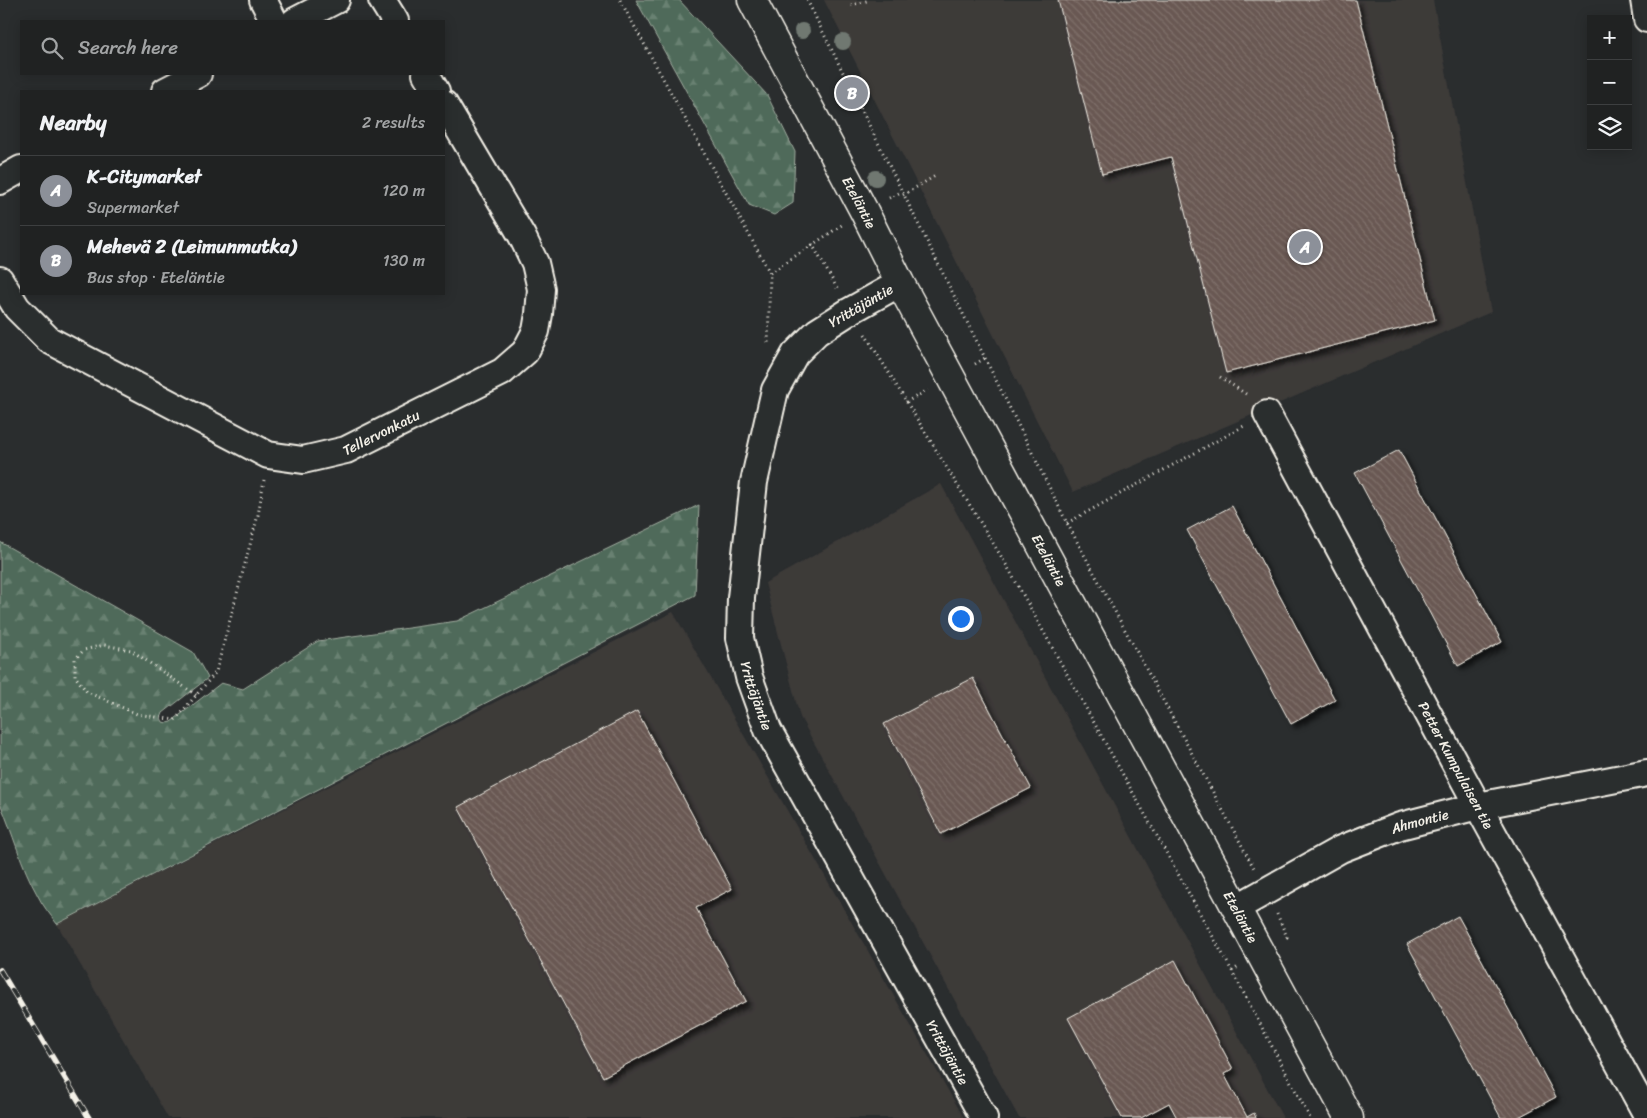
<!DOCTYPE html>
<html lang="en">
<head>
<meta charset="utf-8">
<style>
	body { margin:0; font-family:Sriracha,sans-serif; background:#282a2a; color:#f1f3f6 }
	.controls { position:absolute; right:15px; top:15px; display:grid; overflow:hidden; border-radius:0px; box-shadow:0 2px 12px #0003 }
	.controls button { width:45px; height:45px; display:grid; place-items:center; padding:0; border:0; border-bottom:1px solid #3d3f40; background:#202222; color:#f1f3f6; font:25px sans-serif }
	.you { position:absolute; left:960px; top:618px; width:18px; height:18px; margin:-12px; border:4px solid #fff; border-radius:50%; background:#1a73e8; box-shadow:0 0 0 8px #1a73e833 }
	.badge { display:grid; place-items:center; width:32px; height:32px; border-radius:50%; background:#8c9099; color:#fff; font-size:16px; font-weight:700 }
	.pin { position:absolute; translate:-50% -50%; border:2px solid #fff; box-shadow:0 1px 5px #0006 }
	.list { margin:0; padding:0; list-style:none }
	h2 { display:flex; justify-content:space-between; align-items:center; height:65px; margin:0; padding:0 20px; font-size:21px }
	h2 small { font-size:16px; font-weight:400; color:#a2a4a5 }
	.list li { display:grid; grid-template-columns:32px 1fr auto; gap:15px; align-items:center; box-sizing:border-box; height:70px; padding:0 20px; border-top:1px solid #3d3f40 }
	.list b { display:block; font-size:19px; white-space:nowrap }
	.list p { margin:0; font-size:16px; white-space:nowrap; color:#a2a4a5 }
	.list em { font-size:16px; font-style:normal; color:#a2a4a5 }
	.icon { flex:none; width:28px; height:28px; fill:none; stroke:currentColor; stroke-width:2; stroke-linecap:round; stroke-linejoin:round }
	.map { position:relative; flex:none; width:1647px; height:1118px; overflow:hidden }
	.search { position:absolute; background:#202222; box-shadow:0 2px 12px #0003; left:20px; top:20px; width:425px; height:55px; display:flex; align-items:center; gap:12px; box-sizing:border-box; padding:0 18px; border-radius:0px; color:#a2a4a5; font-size:19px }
	.panel { position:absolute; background:#202222; box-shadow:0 2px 12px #0003; left:20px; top:90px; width:425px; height:205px; border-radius:0px }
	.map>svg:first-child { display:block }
	.built { fill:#3d3a39 }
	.forest { fill:url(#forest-firs); stroke:#a2aea1 }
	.building { fill:url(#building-back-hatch); stroke:#f4f1e8; filter:url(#shadow) }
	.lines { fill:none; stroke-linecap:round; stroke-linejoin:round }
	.minor-casing { stroke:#f4f1e8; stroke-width:30 }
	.tertiary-casing { stroke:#f4f1e8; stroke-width:31 }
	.path { stroke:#f4f1e8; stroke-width:3; stroke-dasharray:1 4; stroke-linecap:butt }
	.minor { stroke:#2a2d2e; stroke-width:26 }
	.tertiary { stroke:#2a2d2e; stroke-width:28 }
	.rail-casing { stroke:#f4f1e8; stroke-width:5.5 }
	.rail { stroke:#2a2d2e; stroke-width:4; stroke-dasharray:11; stroke-linecap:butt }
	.tree { fill:#707871 }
	.labels { text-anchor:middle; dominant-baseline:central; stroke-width:4; stroke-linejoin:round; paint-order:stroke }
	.street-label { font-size:14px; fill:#f4f1e8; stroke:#2a2d2e }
</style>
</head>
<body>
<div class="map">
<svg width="1647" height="1118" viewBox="0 0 1647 1118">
	<defs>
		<pattern id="forest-firs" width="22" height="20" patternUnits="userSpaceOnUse" patternTransform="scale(1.25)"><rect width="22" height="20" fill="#4f6b5a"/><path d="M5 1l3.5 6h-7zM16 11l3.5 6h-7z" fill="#698172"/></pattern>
		<pattern id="building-back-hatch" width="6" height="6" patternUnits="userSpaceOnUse" patternTransform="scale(1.25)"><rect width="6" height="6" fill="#695852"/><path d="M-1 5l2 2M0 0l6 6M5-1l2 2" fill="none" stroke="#7f706b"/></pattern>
		<filter id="shadow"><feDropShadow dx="4.5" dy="4.5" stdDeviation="2.5" flood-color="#0009"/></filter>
	</defs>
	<rect width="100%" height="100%" fill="#2a2d2e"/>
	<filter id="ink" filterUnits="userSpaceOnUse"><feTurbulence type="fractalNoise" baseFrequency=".02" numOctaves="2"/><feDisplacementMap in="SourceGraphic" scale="10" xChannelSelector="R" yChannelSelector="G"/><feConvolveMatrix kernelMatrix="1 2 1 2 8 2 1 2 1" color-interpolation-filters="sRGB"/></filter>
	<g filter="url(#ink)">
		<g class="built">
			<path d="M824 0H1433L1491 312 1073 492Z"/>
			<path d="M941 484 1283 1118H1019L800 717 765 583Z"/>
			<path d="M673 612 964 1118H168L57 924Z"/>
		</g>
		<g class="forest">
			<path d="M636 0H679L767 95 795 152 793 203 774 215 749 205Z"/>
			<path d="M699 505 695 595 57 924C50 914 42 905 37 894 21 866 13 833 0 803V542L193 652 208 678 163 713 161 718 163 722 167 723 171 722 221 683 243 689 318 641 457 621Z"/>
		</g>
		<g class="building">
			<path d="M1058 0H1356L1435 320 1226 373 1171 157 1102 174Z"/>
			<path d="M1399 450 1502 642 1458 666 1355 473Z"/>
			<path d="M1232 506 1335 700 1291 724 1187 530Z"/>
			<path d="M973 678 1031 788 941 834 884 724Z"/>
			<path d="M637 711 732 889 696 908 746 1001 603 1077 458 807Z"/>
			<path d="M1458 916 1556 1097 1517 1118H1501L1407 944Z"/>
			<path d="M1175 960 1233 1069 1224 1074 1247 1117 1254 1113 1256 1118H1177L1169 1103 1141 1118H1122L1068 1018Z"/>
		</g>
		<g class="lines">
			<defs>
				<g id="minor">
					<path d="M263 0 274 21"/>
					<path d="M382 0 395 21"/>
					<path d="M1644 0 1647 19"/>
					<path d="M295 21 336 0"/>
					<path d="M426 74 436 91"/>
					<path d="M165 91 198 74"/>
					<path d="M0 181 21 169"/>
					<path id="s1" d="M0 280 17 308 49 340 268 455 303 460 346 450 502 372 525 352 536 331 539 314 541 289 535 263 522 236 444 104"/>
					<path id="s2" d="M900 283 850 311 817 332 795 354 775 390 754 482 741 598 740 638 749 677 768 730 984 1118"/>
					<path id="s3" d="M1267 414 1478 806 1647 1115"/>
					<path id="s4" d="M1236 908 1341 849 1400 826 1478 806 1647 773"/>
				</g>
				<g id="tertiary">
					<path id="s5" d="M752 0 864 211 900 283 1349 1118"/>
				</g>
			</defs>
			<use href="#minor" class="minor-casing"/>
			<use href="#tertiary" class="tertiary-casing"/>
			<g class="path">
				<path d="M620 0 770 273 768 345"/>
				<path d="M807 0 1067 523 1254 868"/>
				<path d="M851 5 870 0"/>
				<path d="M903 195 937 175"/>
				<path d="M889 198 901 192"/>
				<path d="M812 244 837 288"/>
				<path d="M770 273 842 225"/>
				<path d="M865 334 1007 566 1232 971 1310 1118"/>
				<path d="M975 364 985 358"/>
				<path d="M1220 377 1249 396"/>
				<path d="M906 402 928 390"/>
				<path d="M1067 523 1244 426"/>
				<path d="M196 695 131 650 104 645 84 650 75 659V676L87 692 137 714 175 720 216 672 258 515 264 480"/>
				<path d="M1277 914 1287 937 1284 939"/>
				<path d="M1232 971 1238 967"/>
			</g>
			<use href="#minor" class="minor"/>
			<use href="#tertiary" class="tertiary"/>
			<defs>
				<path id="rail" d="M0 970 89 1118"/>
			</defs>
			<use href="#rail" class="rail-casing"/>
			<use href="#rail" class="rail"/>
		</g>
		<g class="tree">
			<circle cx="802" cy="31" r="8"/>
			<circle cx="843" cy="42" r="8"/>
			<circle cx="862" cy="87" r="8"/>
			<circle cx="876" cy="178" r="8"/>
		</g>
	</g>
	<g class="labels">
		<g class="street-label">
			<text stroke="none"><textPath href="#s5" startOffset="229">Eteläntie</textPath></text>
			<text transform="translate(861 306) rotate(-30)">Yrittäjäntie</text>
			<text stroke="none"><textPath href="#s1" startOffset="444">Tellervonkatu</textPath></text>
			<text stroke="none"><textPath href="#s5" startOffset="634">Eteläntie</textPath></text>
			<text stroke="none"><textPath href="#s2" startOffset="480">Yrittäjäntie</textPath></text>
			<text stroke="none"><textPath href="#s3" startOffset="399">Petter Kumpulaisen tie</textPath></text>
			<text stroke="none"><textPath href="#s4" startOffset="204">Ahmontie</textPath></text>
			<text stroke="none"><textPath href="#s5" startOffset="1039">Eteläntie</textPath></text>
			<text stroke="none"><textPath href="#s2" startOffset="885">Yrittäjäntie</textPath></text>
		</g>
	</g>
</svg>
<div class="controls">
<button>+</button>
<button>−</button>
<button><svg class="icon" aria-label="layers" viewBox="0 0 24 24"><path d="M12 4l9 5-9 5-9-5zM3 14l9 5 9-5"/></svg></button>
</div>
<div class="you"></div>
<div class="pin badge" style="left:1305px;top:247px">A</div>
<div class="pin badge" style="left:852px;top:93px">B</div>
<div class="search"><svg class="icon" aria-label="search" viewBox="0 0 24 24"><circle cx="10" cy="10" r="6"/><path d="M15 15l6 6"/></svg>Search here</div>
<section class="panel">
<h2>Nearby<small>2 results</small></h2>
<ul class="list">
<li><span class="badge">A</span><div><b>K-Citymarket</b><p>Supermarket</p></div><em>120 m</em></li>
<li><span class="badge">B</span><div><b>Mehevä 2 (Leimunmutka)</b><p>Bus stop · Eteläntie</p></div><em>130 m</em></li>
</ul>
</section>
</div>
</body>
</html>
